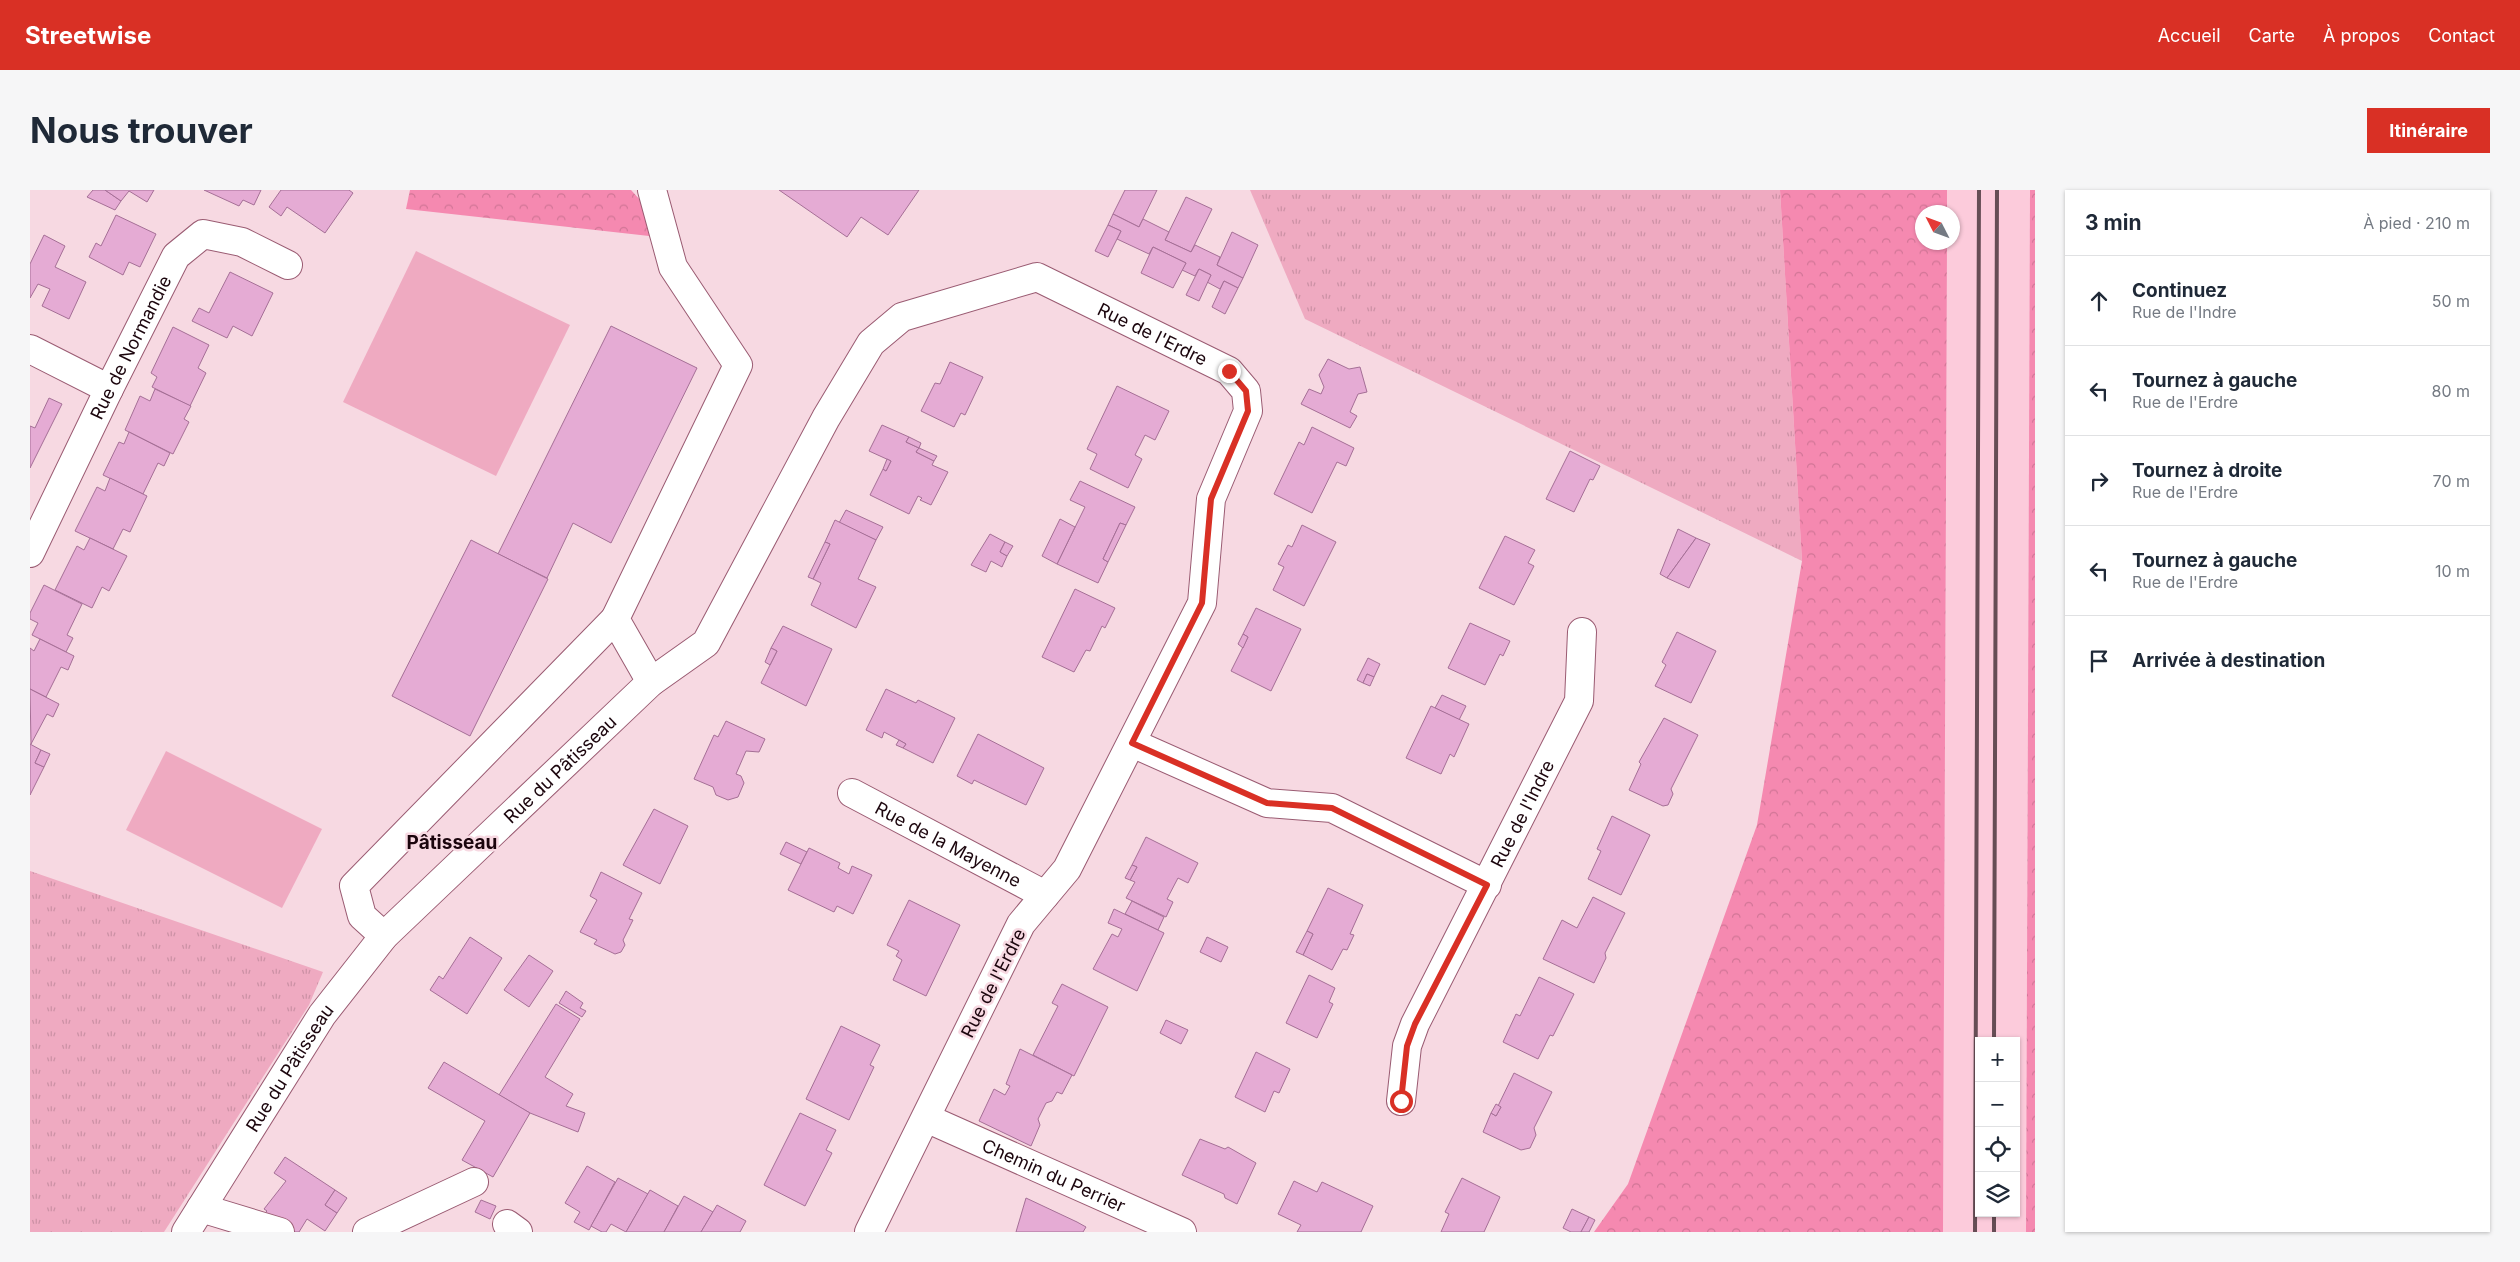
<!DOCTYPE html>
<html lang="fr">
<head>
<meta charset="utf-8">
<style>
	body { margin:0; font-family:Inter,sans-serif; background:#f6f6f7; color:#1f2937 }
	.controls { position:absolute; right:15px; bottom:15px; display:grid; overflow:hidden; border-radius:0px; box-shadow:0 1px 4px #0004 }
	.controls button { width:45px; height:45px; display:grid; place-items:center; padding:0; border:0; border-bottom:1px solid #e0e1e3; background:#fff; color:#1f2937; font:25px sans-serif }
	.compass { position:absolute; left:1885px; top:15px; width:45px; height:45px; border-radius:50%; background:#fff; box-shadow:0 1px 4px #0004; rotate:312deg }
	.stop { position:absolute; width:15px; height:15px; margin:-11px; border:4px solid #d93025; border-radius:50%; background:#fff }
	.stop.end { background:#d93025; border-color:#fff; box-shadow:0 1px 5px #0008 }
	.list { margin:0; padding:0; list-style:none }
	h2 { display:flex; justify-content:space-between; align-items:center; height:65px; margin:0; padding:0 20px; font-size:21px }
	h2 small { font-size:16px; font-weight:400; color:#747a83 }
	.list li { display:grid; grid-template-columns:32px 1fr auto; gap:15px; align-items:center; box-sizing:border-box; height:90px; padding:0 20px; border-top:1px solid #e0e1e3 }
	.list b { display:block; font-size:19px; white-space:nowrap }
	.list p { margin:0; font-size:16px; white-space:nowrap; color:#747a83 }
	.list em { font-size:16px; font-style:normal; color:#747a83 }
	.icon { flex:none; width:28px; height:28px; fill:none; stroke:currentColor; stroke-width:2; stroke-linecap:round; stroke-linejoin:round }
	.map { position:relative; flex:none; width:2005px; height:1042px; overflow:hidden; border-radius:0px }
	header { display:flex; align-items:center; gap:30px; box-sizing:border-box; height:70px; padding:0 25px; background:#d93025; color:#fff }
	header strong { font-size:24px }
	nav { display:flex; gap:28px; margin-inline-start:auto; font-size:18px }
	.intro { display:flex; align-items:center; justify-content:space-between; box-sizing:border-box; height:120px; padding:0 30px }
	h1 { margin:0; font-size:35px }
	.button { padding:12px 22px; border-radius:0px; background:#d93025; color:#fff; font-size:18px; font-weight:700 }
	main { display:flex; gap:30px; padding:0 30px }
	aside { flex:1; background:#fff; border-radius:0px; box-shadow:0 1px 4px #0004 }
	.map>svg:first-child { display:block }
	.built { fill:#fccbdb; fill-rule:evenodd }
	.grass { fill:url(#grass-tufts) }
	.forest { fill:url(#forest-crowns) }
	.pitch { fill:#efaac1 }
	.building { fill:#e5abd4; stroke:#a56f96 }
	.lines { fill:none; stroke-linecap:round; stroke-linejoin:round }
	.minor-casing { stroke:#9a5b72; stroke-width:30 }
	.minor { stroke:#fff; stroke-width:28 }
	.rail { stroke:#664d55; stroke-width:4 }
	.route { stroke:#d93025; stroke-width:6 }
	.labels { text-anchor:middle; dominant-baseline:central; stroke-width:5; stroke-linejoin:round; paint-order:stroke }
	.street-label { font-size:18px; fill:#1b050d; stroke:#f7d9e2 }
	.neighbourhood-label { font-size:19px; font-weight:bold; fill:#1b050d; stroke:#f7d9e2 }
</style>
</head>
<body>
<header>
<strong>Streetwise</strong>
<nav><a>Accueil</a><a>Carte</a><a>À propos</a><a>Contact</a></nav>
</header>
<div class="intro"><h1>Nous trouver</h1><a class="button">Itinéraire</a></div>
<main>
<div class="map">
<svg width="2005" height="1042" viewBox="0 0 2005 1042">
	<defs>
		<pattern id="grass-tufts" width="24" height="20" patternUnits="userSpaceOnUse" patternTransform="scale(1.25)"><rect width="24" height="20" fill="#efaac1"/><path d="M3 7l-1-3M5 7V3M7 7l1-3M15 17l-1-3M17 17v-4M19 17l1-3" fill="none" stroke="#cc91a5"/></pattern>
		<pattern id="forest-crowns" width="20" height="18" patternUnits="userSpaceOnUse" patternTransform="scale(1.25)"><rect width="20" height="18" fill="#f589b0"/><path d="M2 6a3 3 0 1 1 6 0M12 15a3 3 0 1 1 6 0" fill="none" stroke="#d17596"/></pattern>
	</defs>
	<rect width="100%" height="100%" fill="#f7d9e2"/>
	<path class="built" d="M1917 0H2000L1996 1042H1913L1917 53 1922 52V22H1917ZM1949 851H1986V1023H1949Z"/>
	<g class="grass">
		<path d="M1220 0H1750L1772 371 1275 129Z"/>
		<path d="M0 681 293 782 279 815 134 1042H0Z"/>
	</g>
	<g class="forest">
		<path d="M380 0H601L646 49 376 19Z"/>
		<path d="M1750 0H1917V22H1892V52L1917 53 1913 1042H1564L1598 994 1727 635 1772 371Z"/>
		<path d="M2000 0H2005V1042H1996Z"/>
	</g>
	<g class="pitch">
		<path d="M386 61 540 135 466 286 313 212Z"/>
		<path d="M136 561 292 639 252 718 96 640Z"/>
	</g>
	<g class="building">
		<path d="M63 0H75L91 11 85 20 57 7Z"/>
		<path d="M75 0H124L117 12 99 1 91 11Z"/>
		<path d="M174 0H231L224 15 213 10 209 16Z"/>
		<path d="M251 0H319L323 3 295 43 257 17 251 26 239 17Z"/>
		<path d="M749 0H889L858 45 831 27 817 47Z"/>
		<path d="M1095 0H1127L1109 37 1083 24Z"/>
		<path d="M1156 7 1182 19 1161 62 1135 50Z"/>
		<path d="M1083 24 1109 37 1113 29 1139 42 1135 50 1161 62 1165 55 1190 67 1187 75 1213 88 1208 98 1194 91 1190 99 1177 92 1181 85 1169 79 1165 86 1152 80 1156 73 1123 57 1119 64 1087 49 1091 41 1078 35Z"/>
		<path d="M86 25 126 44 110 77 99 72 93 85 59 67 66 53 71 56Z"/>
		<path d="M1078 35 1091 41 1078 67 1065 61Z"/>
		<path d="M1202 42 1228 55 1213 88 1187 75Z"/>
		<path d="M14 45 35 56 25 77 56 92 39 129 12 116 20 99 8 94 0 108V74Z"/>
		<path d="M1123 57 1156 73 1143 98 1111 83Z"/>
		<path d="M1169 79 1181 85 1169 111 1156 105Z"/>
		<path d="M200 82 243 103 222 146 203 136 197 148 162 131 169 118 179 123Z"/>
		<path d="M1194 91 1208 98 1195 124 1182 117Z"/>
		<path d="M581 136 667 178 581 353 543 333 517 388 468 364Z"/>
		<path d="M143 137 179 155 168 178 176 183 160 216 122 197 127 187 121 183Z"/>
		<path d="M1298 169 1319 179 1330 177 1337 202 1328 204 1320 222 1327 226 1320 238 1271 214 1279 199 1291 204 1294 197 1289 185Z"/>
		<path d="M920 172 953 187 935 225 931 223 924 237 891 221 905 193 910 194Z"/>
		<path d="M1087 196 1139 221 1125 250 1115 245 1105 265 1112 269 1098 298 1060 279 1067 264 1057 259Z"/>
		<path d="M125 199 161 216 154 229 159 232 143 264 95 240 110 206 120 211Z"/>
		<path d="M19 208 32 214 0 278V236L5 238Z"/>
		<path d="M852 235 879 247 876 252 889 258 886 262 904 271 902 275 918 282 901 315 890 310 892 308 888 306 879 324 840 305 853 279 856 281 861 271 839 261Z"/>
		<path d="M1282 237 1324 258 1316 276 1307 272 1282 323 1244 304 1269 252 1274 255Z"/>
		<path d="M99 242 140 263 134 276 128 273 113 304 73 285 89 252 94 254Z"/>
		<path d="M879 247 891 253 889 258 876 252Z"/>
		<path d="M889 258 907 266 904 271 886 262Z"/>
		<path d="M1540 261 1570 276 1563 290 1560 289 1544 322 1516 309Z"/>
		<path d="M857 269 861 271 856 281 853 279Z"/>
		<path d="M80 288 117 306 100 342 93 339 83 359 45 341 67 297 75 301Z"/>
		<path d="M1050 291 1105 317 1096 335 1090 333 1073 369 1078 372 1068 393 1027 374 1055 317 1040 310Z"/>
		<path d="M816 320 853 337 846 350 809 333Z"/>
		<path d="M1030 329 1045 337 1027 374 1012 366Z"/>
		<path d="M805 330 846 350 828 389 846 397 826 438 781 415 791 393 783 389 800 354 795 352Z"/>
		<path d="M1090 333 1096 335 1078 372 1073 369Z"/>
		<path d="M1272 335 1306 352 1274 416 1243 400 1254 377 1248 374 1258 355 1262 357Z"/>
		<path d="M1648 339 1666 348 1637 388 1630 384Z"/>
		<path d="M960 344 975 352 970 362 977 366 972 377 961 371 956 382 941 375Z"/>
		<path d="M1475 346 1505 360 1498 373 1504 376 1484 415 1449 398Z"/>
		<path d="M60 348 97 366 79 401 72 397 62 418 25 400 47 356 54 360Z"/>
		<path d="M1666 348 1680 354 1659 398 1637 388Z"/>
		<path d="M441 350 518 389 440 546 362 506Z"/>
		<path d="M795 352 800 354 783 389 778 387Z"/>
		<path d="M975 352 983 356 977 366 970 362Z"/>
		<path d="M14 395 52 414 37 445 43 448 36 462 2 445 8 433 0 429V423Z"/>
		<path d="M1045 399 1085 418 1075 438 1072 436 1060 461 1056 460 1044 482 1012 467Z"/>
		<path d="M1226 418 1271 439 1241 501 1201 481 1218 447 1213 444Z"/>
		<path d="M1440 433 1480 451 1473 466 1470 464 1455 495 1418 478Z"/>
		<path d="M753 436 802 459 776 516 731 493 747 461 741 458Z"/>
		<path d="M1647 442 1686 461 1661 513 1625 496 1636 475 1632 472Z"/>
		<path d="M1213 444 1218 447 1213 458 1208 454Z"/>
		<path d="M10 449 44 466 38 480 31 477 16 507 0 499V458L4 461Z"/>
		<path d="M741 458 747 461 740 475 735 472Z"/>
		<path d="M1338 468 1350 474 1344 487 1337 484 1333 493 1327 490Z"/>
		<path d="M1337 484 1344 487 1340 496 1333 493Z"/>
		<path d="M0 499 29 514 23 527 17 524 1 554Z"/>
		<path d="M856 499 886 513 888 510 925 528 903 573 873 558 876 554 869 550 854 542 852 548 836 540Z"/>
		<path d="M1412 505 1436 516 1429 530 1405 518Z"/>
		<path d="M1401 516 1439 534 1424 567 1420 564 1411 584 1376 568Z"/>
		<path d="M1634 528 1668 545 1641 599 1643 604 1638 615 1633 616 1599 600 1611 574 1609 572Z"/>
		<path d="M696 531 735 549 729 562 716 561 706 584 711 586 714 593 708 607 698 610 686 605 683 597 664 589 684 545 688 547Z"/>
		<path d="M948 544 1014 578 996 615 944 590 942 594 927 586Z"/>
		<path d="M869 550 876 554 873 558 866 555Z"/>
		<path d="M0 554 11 560 5 573 14 577 0 605Z"/>
		<path d="M11 560 20 564 14 577 5 573Z"/>
		<path d="M624 619 658 636 630 694 593 675Z"/>
		<path d="M1582 626 1620 645 1591 705 1558 689 1571 661 1567 659Z"/>
		<path d="M1116 647 1168 673 1158 693 1148 688 1137 709 1143 712 1136 727 1096 708 1105 692 1100 690 1107 677 1102 675Z"/>
		<path d="M756 652 777 662 771 674 750 664Z"/>
		<path d="M779 658 810 673 808 678 819 684 822 676 842 685 823 724 807 716 804 722 758 700Z"/>
		<path d="M1102 675 1107 677 1100 690 1095 688Z"/>
		<path d="M571 682 612 703 599 729 603 730 593 750 595 755 591 762 585 764 564 754 567 750 550 742 567 710 560 706Z"/>
		<path d="M1298 698 1333 715 1320 744 1324 745 1317 760 1313 759 1302 780 1273 765 1283 744 1277 741Z"/>
		<path d="M1563 707 1595 723 1575 763 1576 768 1564 793 1513 769 1532 730 1547 738Z"/>
		<path d="M879 710 930 735 896 806 863 790 872 770 866 766 869 761 857 755Z"/>
		<path d="M1102 711 1134 727 1128 740 1095 724Z"/>
		<path d="M1084 719 1134 743 1107 801 1063 779 1082 744 1088 747 1092 739 1078 733Z"/>
		<path d="M1277 741 1283 744 1273 765 1266 762Z"/>
		<path d="M440 747 472 768 437 824 400 800 409 786 413 789Z"/>
		<path d="M1177 747 1198 757 1191 772 1170 762Z"/>
		<path d="M499 765 523 781 499 817 474 800Z"/>
		<path d="M1279 785 1305 798 1299 812 1303 814 1287 848 1256 833Z"/>
		<path d="M1509 787 1544 804 1523 846 1520 845 1508 869 1473 852 1486 824 1490 826Z"/>
		<path d="M1032 794 1078 817 1044 886 1003 865 1028 816 1022 813Z"/>
		<path d="M536 801 553 813 550 818 556 821 552 827 529 813Z"/>
		<path d="M526 814 550 829 515 887 543 904 536 916 555 923 548 942 500 923 469 905Z"/>
		<path d="M1136 830 1158 840 1151 854 1130 843Z"/>
		<path d="M811 836 850 855 840 875 844 877 819 930 776 909Z"/>
		<path d="M990 859 1042 885 1032 904 1027 902 1022 911 1016 913 1008 929 1010 935 1001 956 949 931 964 899 975 905 980 896 976 894Z"/>
		<path d="M1226 862 1260 879 1249 903 1244 901 1235 922 1205 907Z"/>
		<path d="M414 872 500 923 463 987 432 970 455 931 398 898Z"/>
		<path d="M1484 883 1522 902 1504 938 1506 945 1500 958 1491 960 1453 942 1461 923 1466 926 1471 917 1468 916Z"/>
		<path d="M1466 914 1471 917 1466 926 1461 923Z"/>
		<path d="M770 923 806 940 796 960 802 963 775 1016 734 995Z"/>
		<path d="M1170 949 1195 959 1198 957 1226 973 1207 1014 1195 1008 1194 1004 1152 985Z"/>
		<path d="M255 967 305 1000 295 1015 307 1023 295 1041 277 1029 269 1042H264L235 1023 237 1021 234 1019 256 991 244 983Z"/>
		<path d="M557 976 585 992 559 1040 544 1032 550 1022 535 1013Z"/>
		<path d="M588 988 618 1004 596 1042 581 1034 576 1042H572L561 1036Z"/>
		<path d="M1432 988 1470 1007 1454 1042H1411L1419 1024 1415 1022Z"/>
		<path d="M1264 991 1287 1002 1292 992 1343 1016 1331 1042H1267L1271 1035 1248 1024Z"/>
		<path d="M305 1000 317 1008 307 1023 295 1015Z"/>
		<path d="M620 1000 648 1016 634 1042H596Z"/>
		<path d="M654 1006 683 1022 671 1042H634Z"/>
		<path d="M996 1008 1047 1032 1056 1037 1053 1042H986Z"/>
		<path d="M451 1010 466 1016 460 1029 445 1022Z"/>
		<path d="M687 1015 716 1031 710 1042H671Z"/>
		<path d="M1542 1019 1559 1027 1551 1042H1541L1533 1038Z"/>
		<path d="M1559 1027 1565 1030 1559 1042H1551Z"/>
	</g>
	<g class="lines">
		<defs>
			<g id="minor">
				<path d="M0 159 79 199"/>
				<path id="s1" d="M0 363 79 199 146 66 173 44 212 52 258 75"/>
				<path d="M621 492 585 429 708 175 643 77 622 0"/>
				<path d="M1102 553 1237 613 1302 618 1457 695"/>
				<path id="s2" d="M822 603 1015 705"/>
				<path d="M354 746 332 726 324 696 585 429"/>
				<path id="s3" d="M1371 911 1377 856 1385 834 1549 511 1552 442"/>
				<path id="s4" d="M896 928 1152 1042"/>
				<path d="M171 1018 250 1042"/>
				<path d="M477 1034 488 1042"/>
				<path id="s5" d="M156 1042 292 825 354 746 621 492 676 453 796 228 841 153 872 127 1007 87 1199 181 1216 201 1218 221 1181 309 1172 413 1037 679 991 734 839 1042"/>
				<path d="M337 1042 444 992"/>
			</g>
		</defs>
		<use href="#minor" class="minor-casing"/>
		<use href="#minor" class="minor"/>
		<g class="rail">
			<path d="M1964 851 1967 0"/>
			<path d="M1945 1042 1949 0"/>
			<path d="M1964 1042V1023"/>
		</g>
	</g>
	<g class="lines">
		<path class="route" d="M1199 181 1216 201 1218 221 1181 309 1172 413 1102 553 1237 613 1302 618 1457 695 1385 834 1377 856 1371 911"/>
	</g>
	<g class="labels">
		<g class="street-label">
			<text stroke="none"><textPath href="#s5" startOffset="1445">Rue de l'Erdre</textPath></text>
			<text stroke="none"><textPath href="#s1" startOffset="229">Rue de Normandie</textPath></text>
			<text stroke="none"><textPath href="#s5" startOffset="599">Rue du Pâtisseau</textPath></text>
			<text stroke="none"><textPath href="#s3" startOffset="315">Rue de l'Indre</textPath></text>
			<text stroke="none"><textPath href="#s2" startOffset="109">Rue de la Mayenne</textPath></text>
			<text transform="translate(963 793) rotate(-63)">Rue de l'Erdre</text>
			<text stroke="none"><textPath href="#s5" startOffset="194">Rue du Pâtisseau</textPath></text>
			<text stroke="none"><textPath href="#s4" startOffset="140">Chemin du Perrier</textPath></text>
		</g>
		<g class="neighbourhood-label">
			<text x="422" y="652">Pâtisseau</text>
		</g>
	</g>
</svg>
<div class="controls">
<button>+</button>
<button>−</button>
<button><svg class="icon" aria-label="locate" viewBox="0 0 24 24"><circle cx="12" cy="12" r="6"/><path d="M12 2v4M12 18v4M2 12h4M18 12h4"/></svg></button>
<button><svg class="icon" aria-label="layers" viewBox="0 0 24 24"><path d="M12 4l9 5-9 5-9-5zM3 14l9 5 9-5"/></svg></button>
</div>
<svg class="compass" viewBox="-18 -18 36 36"><path d="M0-13l5 13h-10z" fill="#e53935"/><path d="M0 13l5-13h-10z" fill="#747a83"/></svg>
<div class="stop" style="left:1371px;top:911px"></div>
<div class="stop end" style="left:1199px;top:181px"></div>
</div>
<aside>
<h2>3 min<small>À pied · 210 m</small></h2>
<ul class="list">
<li><svg class="icon" aria-label="ahead" viewBox="0 0 24 24"><path d="M12 20V5M6 11l6-6 6 6"/></svg><div><b>Continuez</b><p>Rue de l'Indre</p></div><em>50 m</em></li>
<li><svg class="icon" aria-label="left" viewBox="0 0 24 24"><path d="M17 20v-9H6M10 6l-5 5 5 5"/></svg><div><b>Tournez à gauche</b><p>Rue de l'Erdre</p></div><em>80 m</em></li>
<li><svg class="icon" aria-label="right" viewBox="0 0 24 24"><path d="M7 20v-9h11M14 6l5 5-5 5"/></svg><div><b>Tournez à droite</b><p>Rue de l'Erdre</p></div><em>70 m</em></li>
<li><svg class="icon" aria-label="left" viewBox="0 0 24 24"><path d="M17 20v-9H6M10 6l-5 5 5 5"/></svg><div><b>Tournez à gauche</b><p>Rue de l'Erdre</p></div><em>10 m</em></li>
<li><svg class="icon" aria-label="arrive" viewBox="0 0 24 24"><path d="M6 21V4h12l-3 4 3 4H6"/></svg><div><b>Arrivée à destination</b></div></li>
</ul>
</aside>
</main>
</body>
</html>
